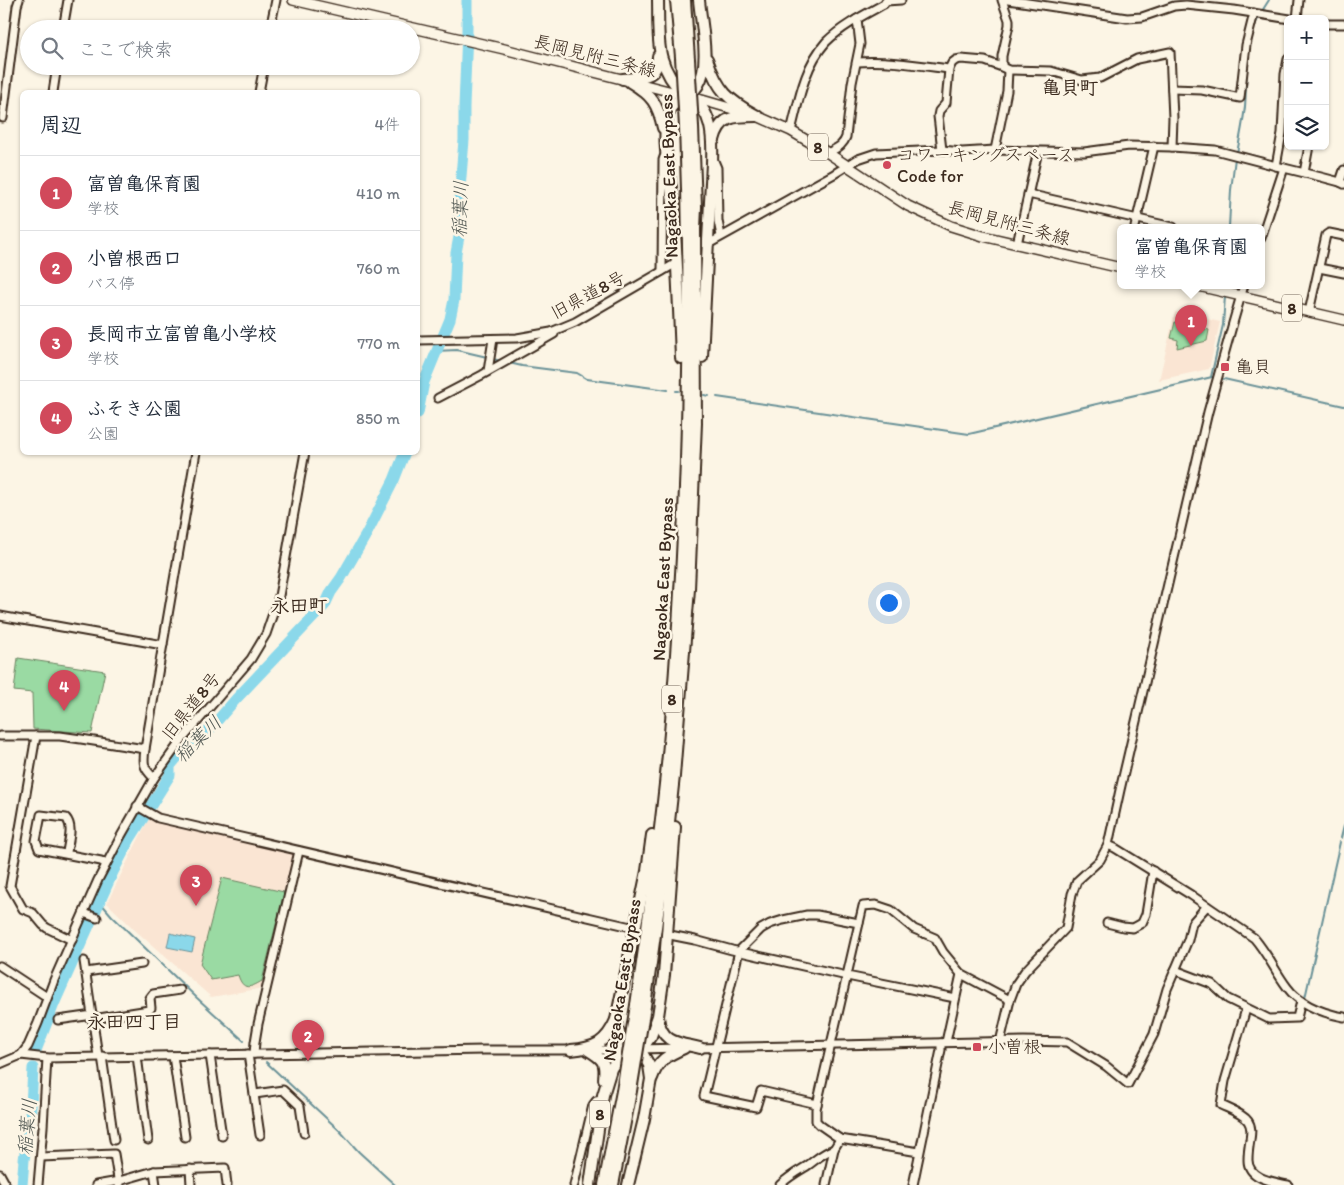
<!DOCTYPE html>
<html lang="ja">
<head>
<meta charset="utf-8">
<style>
	body { margin:0; font-family:Itim,"Klee One",sans-serif; background:#f6f6f7; color:#1f2937 }
	.controls { position:absolute; right:15px; top:15px; display:grid; overflow:hidden; border-radius:8px; box-shadow:0 1px 4px #0004 }
	.controls button { width:45px; height:45px; display:grid; place-items:center; padding:0; border:0; border-bottom:1px solid #e0e1e3; background:#fff; color:#1f2937; font:25px sans-serif }
	.you { position:absolute; left:888px; top:602px; width:18px; height:18px; margin:-12px; border:4px solid #fff; border-radius:50%; background:#1a73e8; box-shadow:0 0 0 8px #1a73e833 }
	.badge { display:grid; place-items:center; width:32px; height:32px; border-radius:50%; background:#d1495b; color:#fff; font-size:16px; font-weight:700 }
	.pin { position:absolute; translate:-50% -41px; filter:drop-shadow(0 1px 2px #0008) }
	.pin::after { content:''; position:absolute; top:26px; width:18px; height:15px; background:inherit; clip-path:polygon(0 0,100% 0,50% 100%) }
	.popup { position:absolute; left:1117px; top:224px; width:148px; height:65px; box-sizing:border-box; display:grid; place-content:center; border-radius:8px; background:#fff; filter:drop-shadow(0 1px 4px #0005); font-size:16px; white-space:nowrap; color:#747a83 }
	.popup b { font-size:19px; color:#1f2937 }
	.popup::after { content:''; position:absolute; left:50%; top:100%; margin-left:-10px; border:10px solid transparent; border-top-color:#fff }
	.list { margin:0; padding:0; list-style:none }
	h2 { display:flex; justify-content:space-between; align-items:center; height:65px; margin:0; padding:0 20px; font-size:21px }
	h2 small { font-size:16px; font-weight:400; color:#747a83 }
	.list li { display:grid; grid-template-columns:32px 1fr auto; gap:15px; align-items:center; box-sizing:border-box; height:75px; padding:0 20px; border-top:1px solid #e0e1e3 }
	.list b { display:block; font-size:19px; white-space:nowrap }
	.list p { margin:0; font-size:16px; white-space:nowrap; color:#747a83 }
	.list em { font-size:16px; font-style:normal; color:#747a83 }
	.icon { flex:none; width:28px; height:28px; fill:none; stroke:currentColor; stroke-width:2; stroke-linecap:round; stroke-linejoin:round }
	.map { position:relative; flex:none; width:1344px; height:1185px; overflow:hidden }
	.search { position:absolute; background:#fff; box-shadow:0 1px 4px #0004; left:20px; top:20px; width:400px; height:55px; display:flex; align-items:center; gap:12px; box-sizing:border-box; padding:0 18px; border-radius:28px; color:#747a83; font-size:19px }
	.panel { position:absolute; background:#fff; box-shadow:0 1px 4px #0004; left:20px; top:90px; width:400px; height:365px; border-radius:8px }
	.map>svg:first-child { display:block }
	.built { fill:#fae5d3 }
	.green { fill:#9adaa3; stroke:#6a8260 }
	.water { fill:#8bd8ea; stroke:#6b9298 }
	.lines { fill:none; stroke-linecap:round; stroke-linejoin:round }
	.stream { stroke:#6b9298; stroke-width:2 }
	.river { stroke:#8bd8ea; stroke-width:11 }
	.minor-casing { stroke:#3b2a1e; stroke-width:11 }
	.major-casing { stroke:#3b2a1e; stroke-width:12 }
	.highway-casing { stroke:#3b2a1e; stroke-width:14 }
	.minor { stroke:#fcf5e5; stroke-width:7 }
	.major { stroke:#fcf5e5; stroke-width:9 }
	.highway { stroke:#fcf5e5; stroke-width:10 }
	.highway-bridge-casing { stroke:#3b2a1e; stroke-width:14; stroke-linecap:butt }
	.highway-bridge { stroke:#fcf5e5; stroke-width:10 }
	.poi-dot { fill:#d1495b; stroke:#fcf5e5; stroke-width:2 }
	.labels { text-anchor:middle; dominant-baseline:central; stroke-width:5; stroke-linejoin:round; paint-order:stroke }
	.shield { fill:#fcf5e5; stroke:#75675a; stroke-width:1 }
	.shield-label { font-size:16px; font-weight:bold; fill:#3b2a1e }
	.street-label { font-size:18px; fill:#3b2a1e; stroke:#fcf5e5 }
	.poi-label { font-size:18px; fill:#3b2a1e; stroke:#fcf5e5; text-anchor:start }
	.neighbourhood-label { font-size:19px; font-weight:bold; fill:#3b2a1e; stroke:#fcf5e5 }
	.water-label { font-size:19px; font-style:italic; fill:#4f5651; stroke:#fcf5e5 }
</style>
</head>
<body>
<div class="map">
<svg width="1344" height="1185" viewBox="0 0 1344 1185">
	<rect width="100%" height="100%" fill="#fcf5e5"/>
	<filter id="ink" filterUnits="userSpaceOnUse"><feTurbulence type="fractalNoise" baseFrequency=".02" numOctaves="2"/><feDisplacementMap in="SourceGraphic" scale="10" xChannelSelector="R" yChannelSelector="G"/><feConvolveMatrix kernelMatrix="1 2 1 2 8 2 1 2 1" color-interpolation-filters="sRGB"/></filter>
	<g filter="url(#ink)">
		<g class="built">
			<path d="M1175 312 1220 322 1209 369 1159 380Z"/>
			<path d="M149 818 159 821 294 853 295 854 263 988 211 997 136 931 107 903Z"/>
		</g>
		<g class="green">
			<path d="M1175 322 1209 330 1207 341 1177 348 1178 340 1171 338Z"/>
			<path d="M18 658 105 671 92 733 33 729 32 693 14 691Z"/>
			<path d="M222 878 284 892 262 981C250 988 243 991 238 975L211 980 200 964Z"/>
		</g>
		<path class="water" d="M170 933 195 939 192 952 167 947Z"/>
		<g class="lines">
			<g class="stream">
				<path d="M1262 11 1269 0"/>
				<path d="M1237 153C1240 138 1243 122 1245 107 1247 79 1245 40 1260 15"/>
				<path d="M1229 227 1231 190 1235 158"/>
				<path d="M435 351 457 350 487 357"/>
				<path d="M492 359 502 361"/>
				<path d="M509 363 522 366 577 373 587 379 668 390"/>
				<path d="M1211 377 1223 325 1225 296"/>
				<path d="M1224 379 1344 406"/>
				<path d="M676 391H679"/>
				<path d="M704 395 709 396"/>
				<path d="M717 397 969 434 1212 377"/>
				<path d="M1341 838 1344 826"/>
				<path d="M100 902 112 916 197 998 244 1041"/>
				<path d="M1305 998 1340 842"/>
				<path d="M266 1062 340 1131 359 1152 395 1185"/>
			</g>
			<g class="river">
				<path d="M418 413 424 382 450 319 454 300 456 253 460 231 458 213 464 140V107L467 31V0"/>
				<path d="M35 1053 54 1004 113 872 130 839 170 775V766L186 747 195 744 204 736 236 699 325 605 331 592 341 578 367 533 394 480 405 452"/>
				<path d="M22 1185 24 1160 31 1107 33 1068"/>
			</g>
			<defs>
				<g id="minor">
					<path d="M1008 0 1127 18 1142 17 1174 6 1186 5 1234 10 1290 19"/>
					<path d="M1297 19 1299 0"/>
					<path d="M1325 24H1344"/>
					<path d="M63 29 68 0"/>
					<path d="M270 29 276 0"/>
					<path d="M857 62C889 60 918 65 949 69L952 63 956 60 961 59 985 61 1002 67 1008 70 1051 71 1082 80 1100 78 1137 59 1170 52 1173 118 1172 147"/>
					<path d="M1002 67V56L1009 25V20L1002 0"/>
					<path d="M1172 89 1202 90 1240 98 1246 45 1254 13"/>
					<path d="M53 92 57 66"/>
					<path d="M259 92 264 66"/>
					<path d="M3 118 17 6 19 0"/>
					<path d="M791 131C799 100 804 67 826 42 842 26 864 15 884 4L886 1 901 0"/>
					<path d="M942 150 938 116 939 111 946 103 949 69"/>
					<path d="M995 150 1007 91 1008 70"/>
					<path d="M828 153C836 148 843 146 846 137L852 83 860 44 857 19"/>
					<path d="M714 161 717 168 718 221 721 236"/>
					<path d="M1276 166 1282 133 1285 74 1288 59"/>
					<path d="M1304 173 1309 146"/>
					<path d="M1340 182 1344 170"/>
					<path d="M1028 194 1173 227"/>
					<path d="M1135 227 1154 146"/>
					<path d="M1261 238 1284 168"/>
					<path d="M712 242 834 174 858 159 876 153 942 150 962 152 995 150 1084 152 1129 146 1172 147 1215 150 1284 168 1321 177 1340 182 1344 184"/>
					<path d="M1017 244 1038 151"/>
					<path d="M1319 268 1344 273"/>
					<path d="M662 271 663 160 664 157"/>
					<path d="M1309 312 1326 235 1329 233 1344 236"/>
					<path d="M418 340 517 338 551 332 575 322 673 265"/>
					<path d="M488 371 493 339"/>
					<path d="M438 398 482 375 554 334"/>
					<path d="M0 616 163 645"/>
					<path d="M0 736H60L81 739 145 749"/>
					<path d="M36 736 10 886 23 909 33 913 43 925 47 928 72 940"/>
					<path d="M154 778C143 768 143 763 145 749L196 452"/>
					<path d="M137 806 158 818 631 927"/>
					<path d="M1108 845 1115 848 1191 895 1254 938C1267 953 1275 971 1287 987 1300 1005 1322 1013 1344 1017"/>
					<path d="M67 853C68 842 74 827 66 818L41 815 36 841 39 849 101 861 106 864"/>
					<path d="M84 913 97 918"/>
					<path d="M1107 923 1123 927 1133 928 1142 923 1146 914 1153 871"/>
					<path d="M670 935 695 940 732 950 847 976 955 998"/>
					<path d="M84 961 98 1056"/>
					<path d="M0 966 47 997"/>
					<path d="M1175 970 1212 984 1228 999 1269 1019 1297 1018 1301 1001"/>
					<path d="M86 972 142 964"/>
					<path d="M1246 1009 1225 1081 1221 1105C1229 1109 1242 1113 1248 1121 1252 1127 1251 1133 1250 1140 1249 1146 1248 1153 1248 1160 1248 1179 1274 1182 1288 1185"/>
					<path d="M93 1019 149 1010 151 1008 150 998 153 994 180 990"/>
					<path d="M58 1020 93 1015"/>
					<path d="M946 1042 961 974"/>
					<path d="M1000 1042 1010 1000 1016 984 1025 971 1066 928 1072 894 1077 881 1100 860 1108 845 1120 790 1208 412 1233 323 1244 285"/>
					<path d="M696 1048 1024 1041 1067 1042 1106 1066 1128 1084 1154 1034 1167 989 1188 940 1192 923 1207 906"/>
					<path d="M639 1049 681 1048"/>
					<path d="M589 1050H628"/>
					<path d="M248 1054 260 1135"/>
					<path d="M254 1054 255 1042 258 1024 299 851"/>
					<path d="M21 1055 47 1058 484 1050H576"/>
					<path d="M210 1055 222 1136"/>
					<path d="M102 1056 114 1140"/>
					<path d="M137 1056 148 1140"/>
					<path d="M173 1056 185 1137"/>
					<path d="M0 1064 21 1055 28 1046 38 1023 54 980 98 880 121 836 154 778 180 742 251 659 266 634 279 596 305 452"/>
					<path d="M255 1094 283 1090 300 1106 304 1133"/>
					<path d="M817 1104 761 1091 756 1107 704 1096 739 951 761 929 770 924 783 920 807 915H817L859 923"/>
					<path d="M919 1152 840 1139 820 1125 816 1121V1109L863 906 876 905 891 910 914 929 935 938 943 952 961 974 1010 1000"/>
					<path d="M41 1157 114 1154 119 1185"/>
					<path d="M190 1169 191 1185"/>
					<path d="M154 1171 156 1185"/>
					<path d="M0 1174 6 1185"/>
					<path d="M38 1185 43 1127 47 1058"/>
					<path d="M96 1185 119 1181 154 1171 225 1168 227 1185"/>
					<path d="M574 1185 593 1105 596 1101 602 1100"/>
					<path d="M780 1185C788 1177 797 1172 807 1166 817 1159 822 1153 834 1149"/>
					<path d="M826 1185 834 1149 840 1139"/>
					<path d="M913 1185 941 1050V1043"/>
				</g>
				<g id="major">
					<path d="M293 0 504 49 688 96 757 116 791 131 828 153 908 206 951 226 983 236 1121 268"/>
					<path d="M1194 285 1344 320"/>
				</g>
				<g id="highway">
					<path d="M658 0C659 41 654 64 685 96 677 101 670 105 668 115 661 139 670 177 673 202 677 254 679 306 681 358"/>
					<path d="M676 0 681 57"/>
					<path d="M685 0 689 59"/>
					<path d="M699 0C701 23 711 65 698 85 696 89 691 93 688 96 713 109 713 138 712 163L702 357"/>
					<path d="M707 59C718 91 728 100 757 116"/>
					<path d="M623 79C641 77 658 79 658 56"/>
					<path d="M630 82C652 95 658 104 663 128"/>
					<path d="M714 140C720 116 734 116 756 116"/>
					<path d="M636 1005C649 915 662 824 670 733 687 532 693 329 685 127"/>
					<path d="M645 1006 663 877 674 776 689 589 696 423 695 229 696 207 693 127"/>
					<path d="M658 1017C661 1044 680 1043 700 1048"/>
					<path d="M571 1050C595 1048 606 1043 616 1020"/>
					<path d="M588 1050C603 1059 606 1062 604 1079"/>
					<path d="M652 1078C658 1060 668 1055 684 1048"/>
					<path d="M590 1185 603 1095 611 1069 614 1064 626 1050 617 1028 616 1020 647 871 652 835"/>
					<path d="M604 1185 622 1091"/>
					<path d="M613 1185 631 1091"/>
					<path d="M628 1185 644 1119 651 1079 649 1065 640 1049 643 1047 651 1036 658 1016 664 975 675 827"/>
				</g>
			</defs>
			<use href="#minor" class="minor-casing"/>
			<use href="#major" class="major-casing"/>
			<use href="#highway" class="highway-casing"/>
			<use href="#minor" class="minor"/>
			<use href="#major" class="major"/>
			<use href="#highway" class="highway"/>
			<defs>
				<g id="highway-bridge">
					<path d="M681 57 685 127"/>
					<path d="M689 59 693 127"/>
					<path d="M622 1091 636 1005"/>
					<path d="M631 1091 645 1006"/>
				</g>
			</defs>
			<use href="#highway-bridge" class="highway-bridge-casing"/>
			<use href="#highway-bridge" class="highway-bridge"/>
		</g>
	</g>
	<g class="poi-dot">
		<circle cx="887" cy="165" r="5"/>
		<rect x="1220" y="362" width="10" height="10" rx="2.5"/>
		<rect x="972" y="1042" width="10" height="10" rx="2.5"/>
	</g>
	<g class="labels">
		<g class="shield">
			<rect x="808" y="133.5" width="20" height="27" rx="4"/>
			<rect x="1282" y="294.5" width="20" height="27" rx="4"/>
			<rect x="662" y="685.5" width="20" height="27" rx="4"/>
			<rect x="590" y="1100.5" width="20" height="27" rx="4"/>
		</g>
		<g class="shield-label">
			<text x="818" y="147">8</text>
			<text x="1292" y="308">8</text>
			<text x="672" y="699">8</text>
			<text x="600" y="1114">8</text>
		</g>
		<g class="street-label">
			<text transform="translate(595 56) rotate(14)">長岡見附三条線</text>
			<text transform="translate(669 176) rotate(-92)">Nagaoka East Bypass</text>
			<text transform="translate(1009 223) rotate(15)">長岡見附三条線</text>
			<text transform="translate(588 295) rotate(-28)">旧県道8号</text>
			<text transform="translate(663 579) rotate(-87)">Nagaoka East Bypass</text>
			<text transform="translate(191 706) rotate(-51)">旧県道8号</text>
			<text transform="translate(622 980) rotate(-81)">Nagaoka East Bypass</text>
		</g>
		<g class="poi-label">
			<text x="897" y="155">コワーキングスペース<tspan x="897" dy="21">Code for</tspan></text>
			<text x="1235" y="367">亀貝</text>
			<text x="987" y="1047">小曽根</text>
		</g>
		<g class="neighbourhood-label">
			<text x="1070" y="87">亀貝町</text>
			<text x="299" y="605">永田町</text>
			<text x="134" y="1021">永田四丁目</text>
		</g>
		<g class="water-label">
			<text transform="translate(460 209) rotate(-88)">稲葉川</text>
			<text transform="translate(198 739) rotate(-44)">稲葉川</text>
			<text transform="translate(27 1127) rotate(-85)">稲葉川</text>
		</g>
	</g>
</svg>
<div class="controls">
<button>+</button>
<button>−</button>
<button><svg class="icon" aria-label="layers" viewBox="0 0 24 24"><path d="M12 4l9 5-9 5-9-5zM3 14l9 5 9-5"/></svg></button>
</div>
<div class="you"></div>
<div class="pin badge" style="left:1191px;top:346px">1</div>
<div class="popup"><b>富曽亀保育園</b>学校</div>
<div class="pin badge" style="left:308px;top:1061px">2</div>
<div class="pin badge" style="left:196px;top:906px">3</div>
<div class="pin badge" style="left:64px;top:711px">4</div>
<div class="search"><svg class="icon" aria-label="search" viewBox="0 0 24 24"><circle cx="10" cy="10" r="6"/><path d="M15 15l6 6"/></svg>ここで検索</div>
<section class="panel">
<h2>周辺<small>4件</small></h2>
<ul class="list">
<li><span class="badge">1</span><div><b>富曽亀保育園</b><p>学校</p></div><em>410 m</em></li>
<li><span class="badge">2</span><div><b>小曽根西口</b><p>バス停</p></div><em>760 m</em></li>
<li><span class="badge">3</span><div><b>長岡市立富曽亀小学校</b><p>学校</p></div><em>770 m</em></li>
<li><span class="badge">4</span><div><b>ふそき公園</b><p>公園</p></div><em>850 m</em></li>
</ul>
</section>
</div>
</body>
</html>
